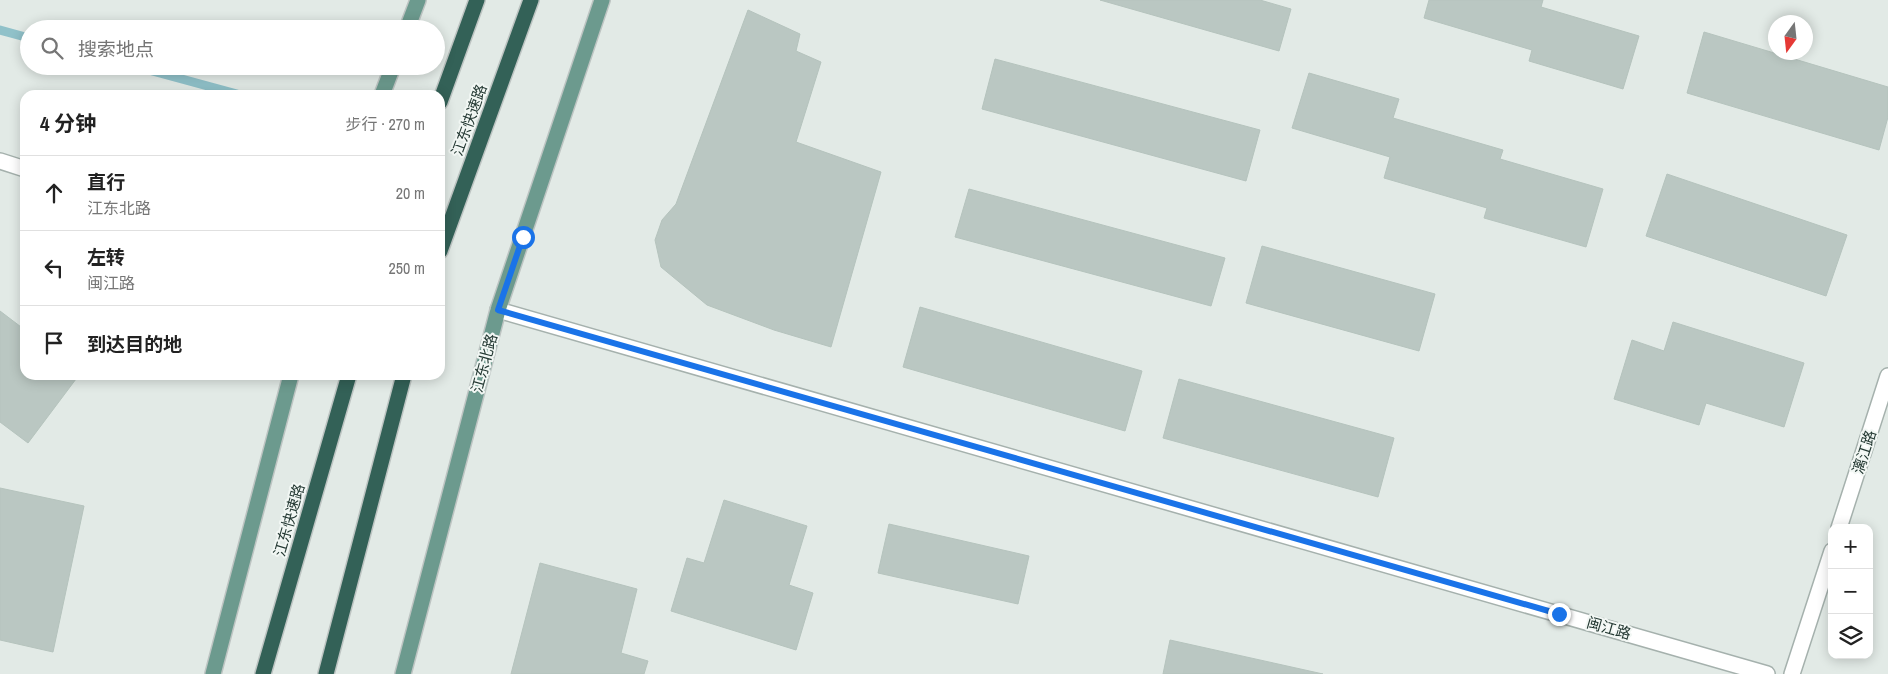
<!DOCTYPE html>
<html lang="zh">
<head>
<meta charset="utf-8">
<style>
	body { margin:0; font-family:"Archivo Narrow","Noto Sans SC",sans-serif; background:#f2f2f2; color:#222 }
	.controls { position:absolute; right:15px; bottom:15px; display:grid; overflow:hidden; border-radius:10px; box-shadow:0 2px 12px #0003 }
	.controls button { width:45px; height:45px; display:grid; place-items:center; padding:0; border:0; border-bottom:1px solid #e0e0e0; background:#fff; color:#222; font:25px sans-serif }
	.compass { position:absolute; left:1768px; top:15px; width:45px; height:45px; border-radius:50%; background:#fff; box-shadow:0 2px 12px #0003; rotate:195deg }
	.stop { position:absolute; width:15px; height:15px; margin:-11px; border:4px solid #1a73e8; border-radius:50%; background:#fff }
	.stop.end { background:#1a73e8; border-color:#fff; box-shadow:0 1px 5px #0008 }
	.list { margin:0; padding:0; list-style:none }
	h2 { display:flex; justify-content:space-between; align-items:center; height:65px; margin:0; padding:0 20px; font-size:21px }
	h2 small { font-size:16px; font-weight:400; color:#767676 }
	.list li { display:grid; grid-template-columns:32px 1fr auto; gap:15px; align-items:center; box-sizing:border-box; height:75px; padding:0 20px; border-top:1px solid #e0e0e0 }
	.list b { display:block; font-size:19px; white-space:nowrap }
	.list p { margin:0; font-size:16px; white-space:nowrap; color:#767676 }
	.list em { font-size:16px; font-style:normal; color:#767676 }
	.icon { flex:none; width:28px; height:28px; fill:none; stroke:currentColor; stroke-width:2; stroke-linecap:round; stroke-linejoin:round }
	.map { position:relative; flex:none; width:1888px; height:674px; overflow:hidden }
	.search { position:absolute; background:#fff; box-shadow:0 2px 12px #0003; left:20px; top:20px; width:425px; height:55px; display:flex; align-items:center; gap:12px; box-sizing:border-box; padding:0 18px; border-radius:28px; color:#767676; font-size:19px }
	.panel { position:absolute; background:#fff; box-shadow:0 2px 12px #0003; left:20px; top:90px; width:425px; height:290px; border-radius:15px }
	.map>svg:first-child { display:block }
	.lines { fill:none; stroke-linecap:round; stroke-linejoin:round }
	.stream { stroke:#90c1c9; stroke-width:9 }
	.building { fill:#bac7c2; stroke:#b5c3bd }
	.minor-casing { stroke:#a5b1ad; stroke-width:18 }
	.major-casing { stroke:#bdc4c2; stroke-width:18 }
	.highway-casing { stroke:#bdc4c2; stroke-width:18 }
	.minor { stroke:#fff; stroke-width:15 }
	.major { stroke:#6c9a8e; stroke-width:15 }
	.highway { stroke:#336157; stroke-width:15 }
	.route { stroke:#1a73e8; stroke-width:6 }
	.labels { text-anchor:middle; dominant-baseline:central; stroke-width:4; stroke-linejoin:round; paint-order:stroke }
	.street-label { font-size:15px; fill:#243933; stroke:#f2f7f4 }
</style>
</head>
<body>
<div class="map">
<svg width="1888" height="674" viewBox="0 0 1888 674">
	<rect width="100%" height="100%" fill="#e2eae6"/>
	<g class="lines">
		<g class="stream">
			<path d="M0 30 29 38"/>
			<path d="M134 66 237 94"/>
		</g>
	</g>
	<g class="building">
		<path d="M1100 0H1260L1291 9 1279 51Z"/>
		<path d="M1429 0H1543L1541 7 1639 36 1623 89 1529 61 1532 50 1424 18Z"/>
		<path d="M748 10 800 34 796 51 821 62 796 142 881 172 831 347 774 330 707 305 661 267 655 240 662 220 676 204Z"/>
		<path d="M1704 32 1888 87V117L1879 150 1687 93Z"/>
		<path d="M995 59 1260 130 1246 181 982 109Z"/>
		<path d="M1309 73 1399 99 1393 118 1503 150 1500 159 1603 189 1586 247 1484 218 1487 208 1384 178 1390 157 1292 128Z"/>
		<path d="M1667 174 1847 235 1826 296 1646 236Z"/>
		<path d="M969 189 1225 258 1211 306 955 237Z"/>
		<path d="M1262 246 1435 294 1419 351 1246 303Z"/>
		<path d="M920 307 1142 371 1125 431 903 367Z"/>
		<path d="M0 311 25 330V375H79L28 443 0 422Z"/>
		<path d="M1673 322 1804 363 1784 427 1706 403 1699 425 1614 399 1632 340 1664 351Z"/>
		<path d="M1179 379 1394 438 1378 497 1163 438Z"/>
		<path d="M0 488 84 506 53 652 0 640Z"/>
		<path d="M724 500 807 526 789 585 813 593 796 650 671 611 687 558 704 563Z"/>
		<path d="M889 524 1029 556 1018 604 878 573Z"/>
		<path d="M540 563 637 589 621 653 648 661 644 674H511Z"/>
		<path d="M1170 640 1323 674H1163Z"/>
	</g>
	<g class="lines">
		<defs>
			<g id="minor">
				<path d="M0 161 25 169"/>
				<path d="M498 310 1767 674"/>
				<path d="M1839 528 1888 376"/>
				<path d="M1792 674 1832 551"/>
			</g>
			<g id="major">
				<path d="M407 29 418 0"/>
				<path d="M382 95 393 66"/>
				<path d="M213 674 291 375"/>
				<path d="M403 674 498 310 602 0"/>
			</g>
			<g id="highway">
				<path d="M440 102 477 0"/>
				<path d="M440 251 531 0"/>
				<path d="M263 674 349 375"/>
				<path d="M326 674 404 375"/>
			</g>
		</defs>
		<use href="#minor" class="minor-casing"/>
		<use href="#major" class="major-casing"/>
		<use href="#highway" class="highway-casing"/>
		<use href="#minor" class="minor"/>
		<use href="#major" class="major"/>
		<use href="#highway" class="highway"/>
	</g>
	<g class="lines">
		<path class="route" d="M523 237 498 310 1559 614"/>
	</g>
	<g class="labels">
		<g class="street-label">
			<text transform="translate(469 120) rotate(-70)">江东快速路</text>
			<text transform="translate(484 363) rotate(-75)">江东北路</text>
			<text transform="translate(1864 452) rotate(-72)">漓江路</text>
			<text transform="translate(289 520) rotate(-74)">江东快速路</text>
			<text transform="translate(1609 628) rotate(16)">闽江路</text>
		</g>
	</g>
</svg>
<div class="controls">
<button>+</button>
<button>−</button>
<button><svg class="icon" aria-label="layers" viewBox="0 0 24 24"><path d="M12 4l9 5-9 5-9-5zM3 14l9 5 9-5"/></svg></button>
</div>
<svg class="compass" viewBox="-18 -18 36 36"><path d="M0-13l5 13h-10z" fill="#e53935"/><path d="M0 13l5-13h-10z" fill="#767676"/></svg>
<div class="stop" style="left:523px;top:237px"></div>
<div class="stop end" style="left:1559px;top:614px"></div>
<div class="search"><svg class="icon" aria-label="search" viewBox="0 0 24 24"><circle cx="10" cy="10" r="6"/><path d="M15 15l6 6"/></svg>搜索地点</div>
<section class="panel">
<h2>4 分钟<small>步行 · 270 m</small></h2>
<ul class="list">
<li><svg class="icon" aria-label="ahead" viewBox="0 0 24 24"><path d="M12 20V5M6 11l6-6 6 6"/></svg><div><b>直行</b><p>江东北路</p></div><em>20 m</em></li>
<li><svg class="icon" aria-label="left" viewBox="0 0 24 24"><path d="M17 20v-9H6M10 6l-5 5 5 5"/></svg><div><b>左转</b><p>闽江路</p></div><em>250 m</em></li>
<li><svg class="icon" aria-label="arrive" viewBox="0 0 24 24"><path d="M6 21V4h12l-3 4 3 4H6"/></svg><div><b>到达目的地</b></div></li>
</ul>
</section>
</div>
</body>
</html>
